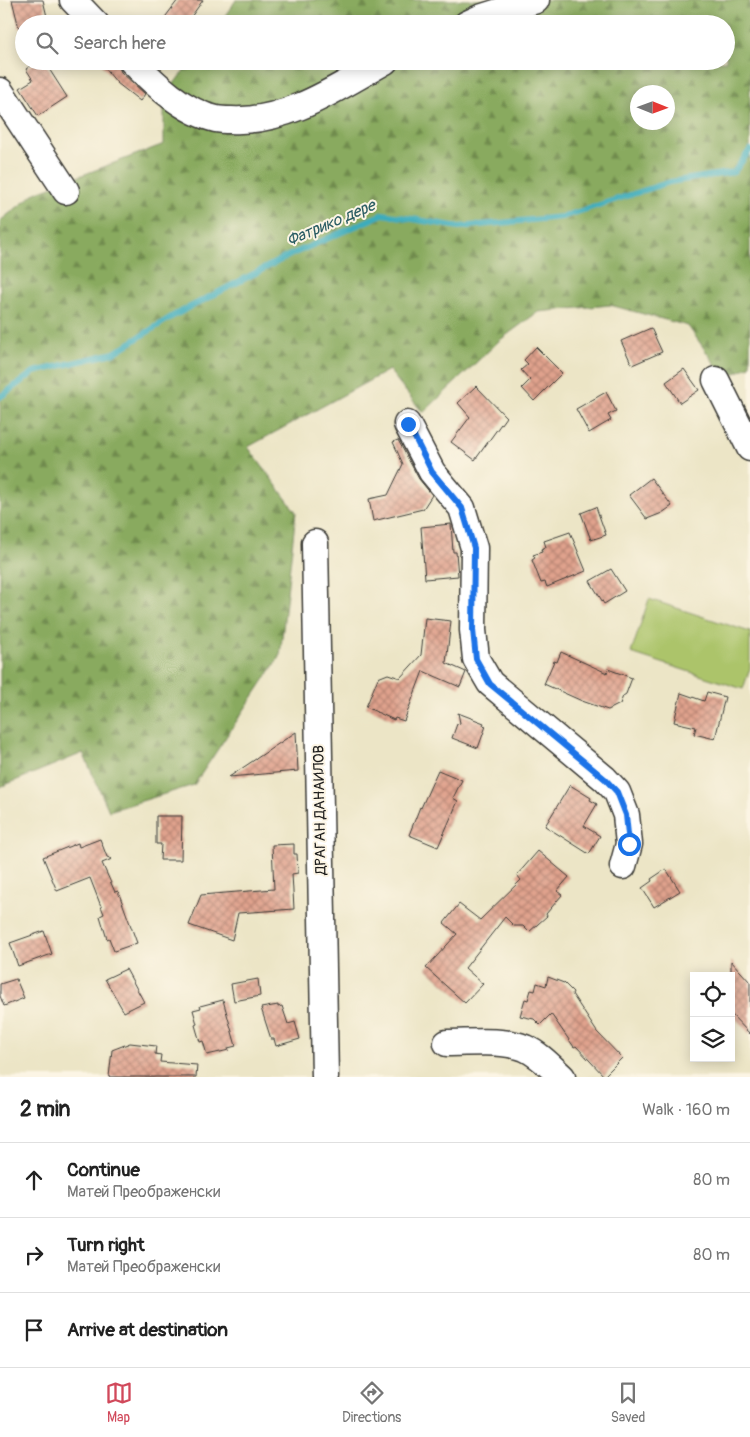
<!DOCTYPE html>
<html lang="en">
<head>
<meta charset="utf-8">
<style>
	body { margin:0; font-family:Pangolin,sans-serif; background:#f2f2f2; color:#222 }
	.controls { position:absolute; right:15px; bottom:15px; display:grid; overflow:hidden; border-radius:0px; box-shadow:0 2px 12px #0003 }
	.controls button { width:45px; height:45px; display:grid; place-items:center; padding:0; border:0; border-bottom:1px solid #e0e0e0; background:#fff; color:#222; font:25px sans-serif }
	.compass { position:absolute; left:630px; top:85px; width:45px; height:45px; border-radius:50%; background:#fff; box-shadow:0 2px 12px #0003; rotate:91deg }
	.stop { position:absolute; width:15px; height:15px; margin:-11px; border:4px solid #1a73e8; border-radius:50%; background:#fff }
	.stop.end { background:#1a73e8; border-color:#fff; box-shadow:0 1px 5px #0008 }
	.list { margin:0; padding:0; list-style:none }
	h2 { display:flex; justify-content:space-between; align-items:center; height:65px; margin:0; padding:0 20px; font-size:21px }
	h2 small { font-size:16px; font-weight:400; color:#767676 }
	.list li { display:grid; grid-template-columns:32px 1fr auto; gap:15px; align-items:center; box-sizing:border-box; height:75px; padding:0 20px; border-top:1px solid #e0e0e0 }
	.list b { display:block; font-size:19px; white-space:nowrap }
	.list p { margin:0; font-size:16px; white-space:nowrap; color:#767676 }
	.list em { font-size:16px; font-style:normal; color:#767676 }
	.icon { flex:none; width:28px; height:28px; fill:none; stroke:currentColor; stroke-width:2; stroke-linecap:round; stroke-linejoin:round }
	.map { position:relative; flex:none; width:750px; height:1077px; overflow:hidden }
	.search { position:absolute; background:#fff; box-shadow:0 2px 12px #0003; left:15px; right:15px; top:15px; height:55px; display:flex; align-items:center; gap:12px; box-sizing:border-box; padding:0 18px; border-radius:28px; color:#767676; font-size:19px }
	.sheet { height:290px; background:#fff }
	nav { display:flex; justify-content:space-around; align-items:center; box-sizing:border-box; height:70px; border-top:1px solid #e0e0e0; background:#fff; font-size:14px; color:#767676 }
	nav a { display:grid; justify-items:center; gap:2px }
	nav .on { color:#d1495b }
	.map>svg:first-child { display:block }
	.grass { fill:#acc46a; stroke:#647043 }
	.forest { fill:url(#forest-firs); stroke:#52633d; fill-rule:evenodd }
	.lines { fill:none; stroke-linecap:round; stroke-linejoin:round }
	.stream { stroke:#3dacbb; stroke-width:6 }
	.building { fill:url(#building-cross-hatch) }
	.minor-casing { stroke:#3b3a36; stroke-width:29 }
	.minor { stroke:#fff; stroke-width:26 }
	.route { stroke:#1a73e8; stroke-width:6 }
	.labels { text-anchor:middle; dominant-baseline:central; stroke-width:4; stroke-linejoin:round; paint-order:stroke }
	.street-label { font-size:15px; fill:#1c1c1c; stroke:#fcf5e5 }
	.water-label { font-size:16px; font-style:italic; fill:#2b5d64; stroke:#fcf5e5 }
</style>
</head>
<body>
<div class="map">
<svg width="750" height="1077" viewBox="0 0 750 1077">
	<defs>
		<pattern id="forest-firs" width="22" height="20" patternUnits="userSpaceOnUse" patternTransform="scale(1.25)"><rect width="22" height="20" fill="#89aa5e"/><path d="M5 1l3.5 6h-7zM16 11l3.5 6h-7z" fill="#6f8a4d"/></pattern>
		<pattern id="building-cross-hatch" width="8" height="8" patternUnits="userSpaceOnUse" patternTransform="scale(1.25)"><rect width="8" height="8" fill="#e0a28d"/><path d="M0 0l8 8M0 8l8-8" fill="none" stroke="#b58372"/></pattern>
	</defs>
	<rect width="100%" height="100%" fill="#fcf5e5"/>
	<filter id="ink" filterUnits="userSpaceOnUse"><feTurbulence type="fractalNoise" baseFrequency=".02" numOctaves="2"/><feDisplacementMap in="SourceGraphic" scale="10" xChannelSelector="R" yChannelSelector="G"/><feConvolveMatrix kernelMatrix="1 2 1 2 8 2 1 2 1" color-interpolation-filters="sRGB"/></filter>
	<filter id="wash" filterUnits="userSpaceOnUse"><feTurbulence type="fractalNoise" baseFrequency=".0096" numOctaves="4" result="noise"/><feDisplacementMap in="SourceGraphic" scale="20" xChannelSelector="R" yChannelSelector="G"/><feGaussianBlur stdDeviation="1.12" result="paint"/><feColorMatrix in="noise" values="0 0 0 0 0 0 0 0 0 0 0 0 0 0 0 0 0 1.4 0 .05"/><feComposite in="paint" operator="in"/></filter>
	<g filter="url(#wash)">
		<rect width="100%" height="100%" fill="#ece5c6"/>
		<path class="grass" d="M649 599 750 632V668L743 689 631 653Z"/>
		<path class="forest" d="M236 0H750V366L725 378 688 326 610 305 538 312 500 340 423 413 389 370 248 447 296 512 280 656 194 785 109 811 83 753 0 787V221L35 193 164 144V97L191 61H726V24H219ZM638 92H668V122H638Z"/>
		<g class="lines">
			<path class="stream" d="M0 397 34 372 114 353 173 316 290 255 383 214 459 227 562 217 670 182 734 172 750 150"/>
		</g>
		<g id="blocks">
			<g class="building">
				<path d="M12 0H43L48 21 36 24H24V27L19 28Z"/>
				<path d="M178 0H203L186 24H160Z"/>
				<path d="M37 61H44L67 97 38 116 20 88 33 80 26 69Z"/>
				<path d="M99 61H117L118 65 121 72 145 94 140 101 117 83Z"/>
				<path d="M651 328 662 352 632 365 621 341Z"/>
				<path d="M536 347 562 373 534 401 522 388 530 380 521 370 528 364 524 360Z"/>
				<path d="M684 369 699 390 680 403 666 382Z"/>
				<path d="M476 386 506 417 475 460 451 442 470 417 458 403Z"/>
				<path d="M606 392 616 411 608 415 611 420 589 433 576 409Z"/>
				<path d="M398 440 419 479 432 495 423 509 373 521 369 499 388 495 403 464 393 442Z"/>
				<path d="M651 478 672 506 662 513 647 519 629 495Z"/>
				<path d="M596 507 606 535 591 540 581 513Z"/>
				<path d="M451 524 453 552H456L458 576 425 579 421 527Z"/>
				<path d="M570 532 586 571 547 587 545 582 541 583 532 560 535 558 533 555 542 552 541 549 546 547 544 541Z"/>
				<path d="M611 569 625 591 604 604 590 581Z"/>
				<path d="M425 618 451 621 446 663 466 672 460 687 423 671 404 721 395 718 394 720 366 707 378 678 388 674 400 678 421 655Z"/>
				<path d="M561 652 607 673 608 669 632 678 626 694 623 696 620 704 608 710 582 701 544 684 554 661 557 662Z"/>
				<path d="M707 692 725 697 715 739 694 734 696 727 674 722 681 693 704 701Z"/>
				<path d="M458 713 484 723 483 725 486 726 478 748 452 738 457 724 460 723Z"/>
				<path d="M296 732 298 771 229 777Z"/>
				<path d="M438 770 462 780 453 798 458 801 438 847 409 835 420 807 421 808Z"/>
				<path d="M570 785 591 798 590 800 597 804 584 826 600 836 589 854 545 826Z"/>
				<path d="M156 816H182L181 860H160L161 844H156Z"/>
				<path d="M100 839 107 857 112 859 102 863 115 892 118 891 137 943 114 951 109 938 107 939 100 916 104 914 90 878 57 891 43 857 78 843 79 847Z"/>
				<path d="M294 844V854H297L298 873 292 874 294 909 238 913 232 940 189 925 201 895 274 889 272 845Z"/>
				<path d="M538 851 569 877 557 891 562 895 546 914 547 916 529 932 523 926H514L505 917 465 968 483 984 465 1003 426 968 457 934 444 923 459 904 480 920 521 880 517 875Z"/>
				<path d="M666 869 680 891 654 907 642 888 652 881 651 879Z"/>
				<path d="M44 931 52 954 18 966 10 943Z"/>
				<path d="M731 961 750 982V1034L731 1014Z"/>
				<path d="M126 969 144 1002 124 1012 105 979Z"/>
				<path d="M548 977 564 983 573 992 572 994 597 1032 622 1058 604 1076 576 1046 574 1047 551 1014 540 1025 534 1019 520 1016 525 999 528 1000 531 990 535 991 537 983 546 986Z"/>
				<path d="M16 979 24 998 4 1006 0 996V984Z"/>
				<path d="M258 979 260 996 234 1001 231 984Z"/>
				<path d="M223 1000 236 1046 228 1048 229 1050 207 1055 203 1041 200 1042 195 1025 197 1024 193 1010 201 1008 200 1006Z"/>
				<path d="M278 1005V1007L282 1006 288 1024 295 1022 300 1039 276 1046 274 1039H271L261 1008Z"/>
				<path d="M130 1043 156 1046 155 1054 161 1055 160 1062 197 1065 196 1077H109L112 1050Z"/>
			</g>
		</g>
	</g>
	<g filter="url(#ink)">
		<use href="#blocks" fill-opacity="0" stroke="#3b3a36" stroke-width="1"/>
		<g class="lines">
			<defs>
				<g id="minor">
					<path d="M73 0 96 24"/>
					<path d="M467 24 480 18 536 0"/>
					<path d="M132 61C155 84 184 112 216 119 221 120 226 120 231 120 287 123 338 87 385 61"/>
					<path d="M0 91 66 191"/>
					<path d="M716 380 750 448"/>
					<path d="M407 424 432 472 462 508 474 548 473 630 476 659 490 683 605 779 617 792 626 815 629 844 623 866"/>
					<path d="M315 543 325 1077"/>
					<path d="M447 1043C471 1043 502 1039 525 1048 539 1054 551 1067 562 1077"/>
				</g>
			</defs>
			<use href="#minor" class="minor-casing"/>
			<use href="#minor" class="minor"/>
		</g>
	</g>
	<g class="lines" filter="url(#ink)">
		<path class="route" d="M408 424 432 472 462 508 474 548 473 630 476 659 490 684 605 779 617 792 626 815 629 844"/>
	</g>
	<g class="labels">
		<g class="street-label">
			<text transform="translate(320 810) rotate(-91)">ДРАГАН ДАНАИЛОВ</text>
		</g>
		<g class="water-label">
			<text transform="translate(331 223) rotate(-23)">Фатрико дере</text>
		</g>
	</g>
</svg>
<div class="controls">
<button><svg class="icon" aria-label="locate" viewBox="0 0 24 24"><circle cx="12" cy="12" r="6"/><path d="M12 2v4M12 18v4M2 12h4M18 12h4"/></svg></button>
<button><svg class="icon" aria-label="layers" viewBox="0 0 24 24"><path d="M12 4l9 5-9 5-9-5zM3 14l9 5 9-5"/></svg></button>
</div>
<svg class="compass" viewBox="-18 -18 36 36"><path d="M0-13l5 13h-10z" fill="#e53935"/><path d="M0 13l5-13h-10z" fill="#767676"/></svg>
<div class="stop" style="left:629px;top:844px"></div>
<div class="stop end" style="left:408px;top:424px"></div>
<div class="search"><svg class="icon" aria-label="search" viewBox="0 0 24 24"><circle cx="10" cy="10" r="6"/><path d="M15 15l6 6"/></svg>Search here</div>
</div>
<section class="sheet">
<h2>2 min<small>Walk · 160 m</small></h2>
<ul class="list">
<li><svg class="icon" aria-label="ahead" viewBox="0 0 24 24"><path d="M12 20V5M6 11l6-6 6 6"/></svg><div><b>Continue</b><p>Матей Преображенски</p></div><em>80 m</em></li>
<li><svg class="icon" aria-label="right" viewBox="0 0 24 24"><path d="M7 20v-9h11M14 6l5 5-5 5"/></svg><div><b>Turn right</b><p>Матей Преображенски</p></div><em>80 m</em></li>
<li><svg class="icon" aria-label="arrive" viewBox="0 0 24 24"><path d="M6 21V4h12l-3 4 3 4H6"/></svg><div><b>Arrive at destination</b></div></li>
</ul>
</section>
<nav>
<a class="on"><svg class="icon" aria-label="map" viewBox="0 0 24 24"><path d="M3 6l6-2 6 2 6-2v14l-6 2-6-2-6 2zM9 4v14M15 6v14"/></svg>Map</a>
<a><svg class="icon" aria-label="directions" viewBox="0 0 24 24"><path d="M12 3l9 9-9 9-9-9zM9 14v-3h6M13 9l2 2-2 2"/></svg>Directions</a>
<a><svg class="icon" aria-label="saved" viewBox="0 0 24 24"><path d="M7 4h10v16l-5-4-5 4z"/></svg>Saved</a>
</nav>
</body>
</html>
